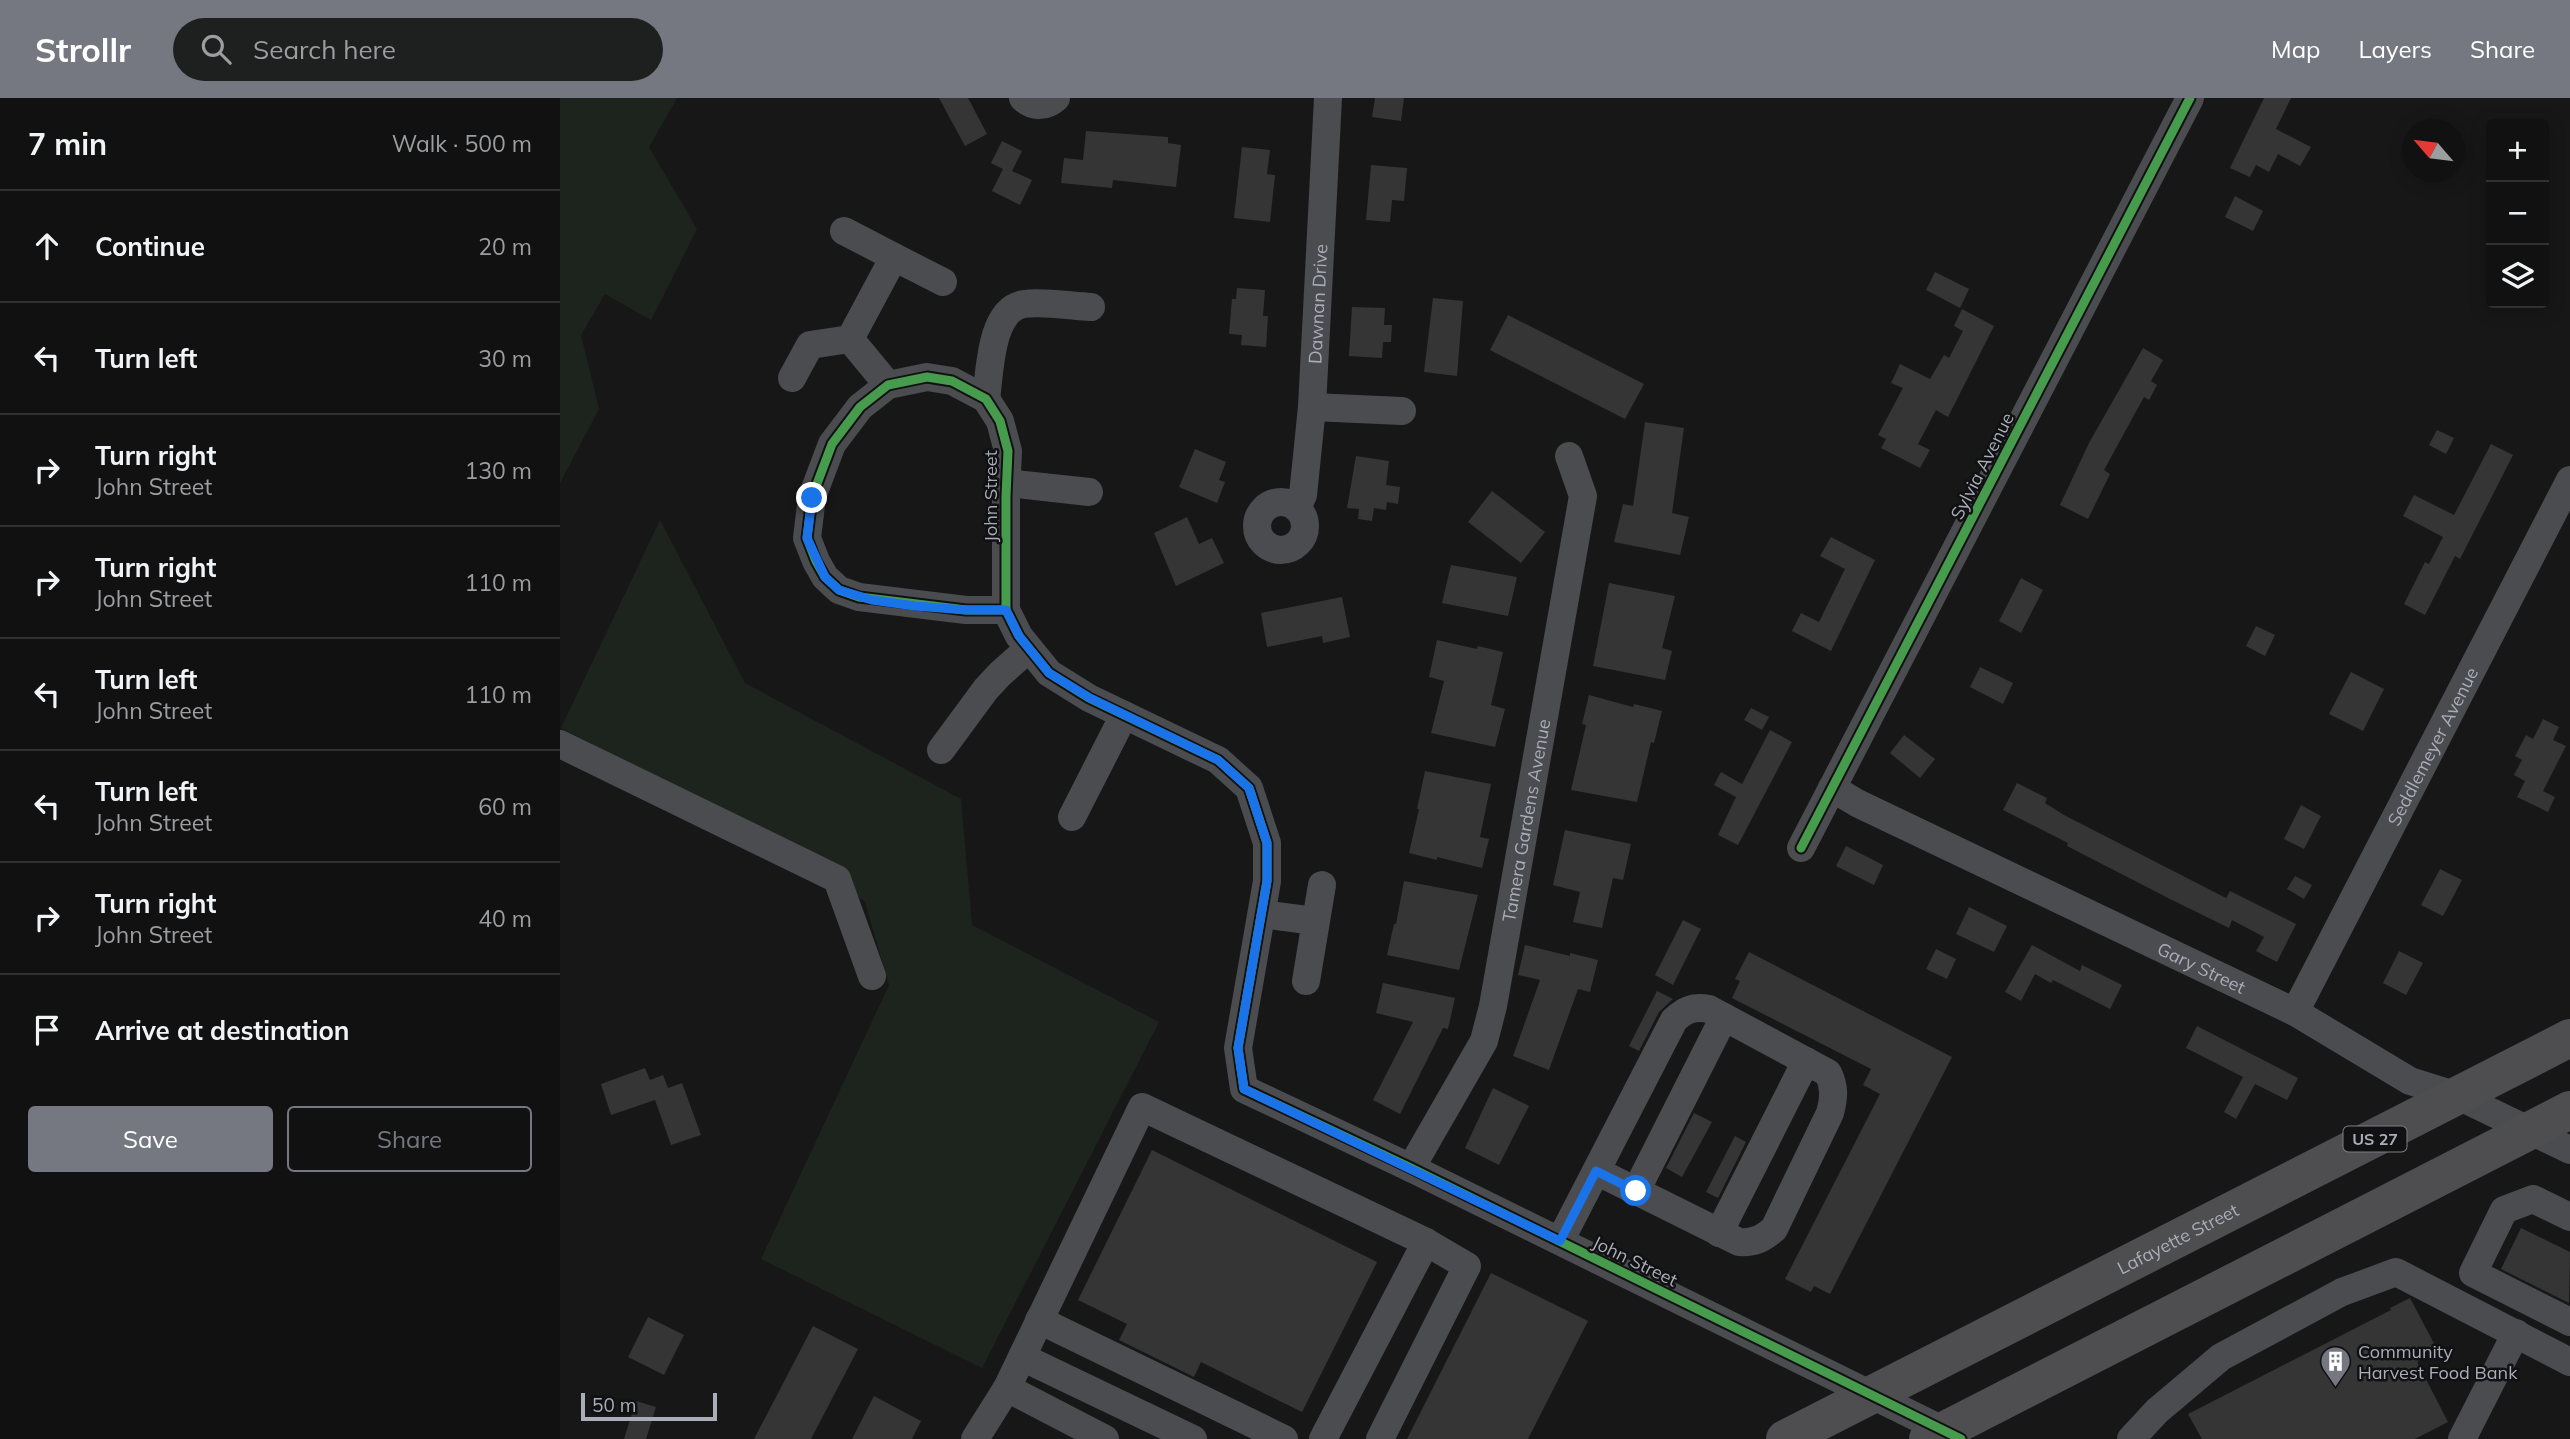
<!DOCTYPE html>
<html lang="en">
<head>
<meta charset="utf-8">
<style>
	body { margin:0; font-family:Mulish,sans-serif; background:#1e1f1f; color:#f1f3f6 }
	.controls { position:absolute; right:21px; top:21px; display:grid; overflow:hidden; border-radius:7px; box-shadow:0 4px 18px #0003 }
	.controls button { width:63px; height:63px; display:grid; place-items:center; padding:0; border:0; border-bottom:2px solid #303131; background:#111; color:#f1f3f6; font:35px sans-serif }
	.compass { position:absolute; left:1842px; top:21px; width:63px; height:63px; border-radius:50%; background:#111; box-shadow:0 4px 18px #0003; rotate:298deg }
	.scale { position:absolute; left:21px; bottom:18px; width:136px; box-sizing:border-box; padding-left:7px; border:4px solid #a8adb8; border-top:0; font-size:19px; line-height:24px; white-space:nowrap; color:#a8adb8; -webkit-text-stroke:5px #111113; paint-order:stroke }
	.stop { position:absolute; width:21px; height:21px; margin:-16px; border:5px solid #1a73e8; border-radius:50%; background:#fff }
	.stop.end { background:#1a73e8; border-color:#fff; box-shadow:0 2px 7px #0008 }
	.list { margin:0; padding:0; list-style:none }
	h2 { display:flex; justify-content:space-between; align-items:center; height:91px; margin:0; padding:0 28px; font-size:30px }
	h2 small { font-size:23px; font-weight:400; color:#9c9d9f }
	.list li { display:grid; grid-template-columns:46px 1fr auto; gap:21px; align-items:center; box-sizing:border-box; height:112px; padding:0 28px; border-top:2px solid #303131 }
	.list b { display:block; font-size:26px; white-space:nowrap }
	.list p { margin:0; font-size:23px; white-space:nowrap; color:#9c9d9f }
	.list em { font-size:23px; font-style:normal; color:#9c9d9f }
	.actions { display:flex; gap:14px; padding:21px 28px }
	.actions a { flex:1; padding:16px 0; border:2px solid #757880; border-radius:7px; text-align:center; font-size:24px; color:#757880 }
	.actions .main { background:#757880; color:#fff }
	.icon { flex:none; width:38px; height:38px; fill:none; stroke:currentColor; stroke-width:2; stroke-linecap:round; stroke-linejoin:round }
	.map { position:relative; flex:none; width:2010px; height:1341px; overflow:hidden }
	header { display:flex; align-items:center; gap:42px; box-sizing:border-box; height:98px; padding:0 35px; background:#757880; color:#fff }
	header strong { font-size:33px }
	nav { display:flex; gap:38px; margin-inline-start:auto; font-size:24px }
	.search { width:490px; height:63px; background:#1e1f1f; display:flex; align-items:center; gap:18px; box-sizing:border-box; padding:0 24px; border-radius:38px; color:#9c9d9f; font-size:26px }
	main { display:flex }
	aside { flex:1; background:#111 }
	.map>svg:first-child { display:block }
	.green { fill:#1d241e }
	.building { fill:#353536 }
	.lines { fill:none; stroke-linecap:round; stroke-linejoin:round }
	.minor { stroke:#4b4c50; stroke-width:28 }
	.highway { stroke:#4e4e51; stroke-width:38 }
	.cycleway-casing { stroke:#111113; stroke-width:13 }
	.cycleway { stroke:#469c4c; stroke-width:9 }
	.route { stroke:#1a73e8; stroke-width:9 }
	.labels { text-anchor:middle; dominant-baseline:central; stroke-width:5; stroke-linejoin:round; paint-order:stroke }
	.shield { fill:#111113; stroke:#7b7e86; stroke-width:2 }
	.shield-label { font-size:16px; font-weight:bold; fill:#a8adb8 }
	.street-label { font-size:18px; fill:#a8adb8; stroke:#111113 }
	.poi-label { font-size:18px; fill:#a8adb8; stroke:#111113; text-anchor:start }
</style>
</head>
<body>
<header>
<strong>Strollr</strong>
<div class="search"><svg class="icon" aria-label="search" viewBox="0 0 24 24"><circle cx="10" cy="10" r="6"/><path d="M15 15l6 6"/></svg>Search here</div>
<nav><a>Map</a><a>Layers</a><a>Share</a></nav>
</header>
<main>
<aside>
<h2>7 min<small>Walk · 500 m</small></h2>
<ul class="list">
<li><svg class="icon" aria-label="ahead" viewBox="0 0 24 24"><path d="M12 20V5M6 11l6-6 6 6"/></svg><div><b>Continue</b></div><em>20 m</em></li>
<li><svg class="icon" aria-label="left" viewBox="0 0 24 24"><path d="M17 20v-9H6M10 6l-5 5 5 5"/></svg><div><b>Turn left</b></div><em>30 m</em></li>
<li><svg class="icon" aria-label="right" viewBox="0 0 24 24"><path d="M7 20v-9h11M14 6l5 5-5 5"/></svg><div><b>Turn right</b><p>John Street</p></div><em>130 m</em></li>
<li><svg class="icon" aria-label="right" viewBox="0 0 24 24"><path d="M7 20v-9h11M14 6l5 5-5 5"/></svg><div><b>Turn right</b><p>John Street</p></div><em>110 m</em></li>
<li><svg class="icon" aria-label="left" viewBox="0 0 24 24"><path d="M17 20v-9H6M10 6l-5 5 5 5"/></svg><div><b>Turn left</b><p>John Street</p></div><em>110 m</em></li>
<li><svg class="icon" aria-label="left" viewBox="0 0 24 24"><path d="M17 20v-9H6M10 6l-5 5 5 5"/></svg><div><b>Turn left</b><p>John Street</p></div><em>60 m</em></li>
<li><svg class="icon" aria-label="right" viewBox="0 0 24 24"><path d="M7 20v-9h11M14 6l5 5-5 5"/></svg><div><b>Turn right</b><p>John Street</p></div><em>40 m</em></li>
<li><svg class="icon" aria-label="arrive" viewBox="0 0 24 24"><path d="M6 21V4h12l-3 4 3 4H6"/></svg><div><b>Arrive at destination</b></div></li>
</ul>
<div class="actions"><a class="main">Save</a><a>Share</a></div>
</aside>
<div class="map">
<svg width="2010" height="1341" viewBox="0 0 2010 1341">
	<rect width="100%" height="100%" fill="#171717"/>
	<g class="green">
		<path d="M0 0H117L89 49 137 131 91 222 45 196 21 237 39 311 0 385Z"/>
		<path d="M100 422 185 585 401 701 412 827 599 924 422 1270 201 1161 329 887 305 804 251 759 1 630Z"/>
	</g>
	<g class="building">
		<path d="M379 0H408L427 36 405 48Z"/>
		<path d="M815 0H844L841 23 812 19Z"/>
		<path d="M1704 0H1731L1716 31 1751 49 1740 68 1718 56 1709 74 1696 67 1690 79 1670 70Z"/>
		<path d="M526 33 608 39V45L621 47 616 89 553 82 552 90 501 85 504 60 523 62Z"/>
		<path d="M442 43 462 53 452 73 472 82 460 107 432 93 443 71 431 65Z"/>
		<path d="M682 49 710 52 707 76 715 77 710 124 674 120Z"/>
		<path d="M811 67 847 70 844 103 832 102 830 124 806 122Z"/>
		<path d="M1675 98 1703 113 1693 133 1665 119Z"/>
		<path d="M1375 174 1409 191 1400 210 1366 192Z"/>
		<path d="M677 190 705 192 703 218H708L706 249 681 247 682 237 669 236 672 201H676Z"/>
		<path d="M873 200 903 203 897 278 864 274Z"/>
		<path d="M792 209 825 210 824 227H832L831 244H823L822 260 789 258Z"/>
		<path d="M1402 211 1434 228 1388 319 1376 312 1358 346 1370 352 1360 370 1321 350 1326 341 1318 337 1343 290 1331 285 1340 266 1370 281 1384 257 1389 260 1403 233 1394 228Z"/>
		<path d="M948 217 1084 286 1065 321 930 252Z"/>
		<path d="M1583 250 1603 262 1591 283 1597 287 1589 302 1584 299 1544 372 1550 376 1528 421 1500 407 1529 345Z"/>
		<path d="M1085 324 1124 330 1112 415 1129 419 1120 457 1054 444 1063 406 1073 408Z"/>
		<path d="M1877 332 1894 340 1886 356 1869 347Z"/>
		<path d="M1931 346 1953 357 1900 461 1895 458 1865 517 1844 506 1865 464 1869 466 1883 439 1843 418 1854 397 1894 417Z"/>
		<path d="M635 351 666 364 659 382 665 384 657 405 619 389Z"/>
		<path d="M796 358 829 363 826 387 840 389 838 406 827 404 826 412 814 410 812 423 798 421 799 411 787 410Z"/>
		<path d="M932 393 985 434 961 465 908 424Z"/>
		<path d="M627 419 639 446 652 440 664 465 616 488 594 435Z"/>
		<path d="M1271 439 1315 462 1271 553 1232 533 1241 515 1259 524 1285 471 1260 458Z"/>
		<path d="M891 467 957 479 948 518 882 505Z"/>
		<path d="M1461 480 1483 492 1461 535 1439 523Z"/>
		<path d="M1049 485 1115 498 1102 550 1112 553 1105 582 1033 568Z"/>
		<path d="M782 499 790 539 763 545 762 538 707 549 701 515Z"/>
		<path d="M1696 528 1715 537 1705 558 1686 548Z"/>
		<path d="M877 542 917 551 918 548 943 554 931 607 945 611 935 649 871 635 884 583 869 579Z"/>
		<path d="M1420 569 1453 585 1443 606 1410 589Z"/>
		<path d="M1791 574 1824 591 1803 633 1769 616Z"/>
		<path d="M1029 597 1073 609 1074 606 1102 613 1094 645 1091 644 1077 704 1011 692 1026 627 1022 626Z"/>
		<path d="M1191 610 1209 619 1202 632 1184 622Z"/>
		<path d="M1983 621 1999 629 1993 642 2006 648 1983 693 1995 699 1988 714 1957 699 1965 683 1954 677 1962 662 1955 658 1966 637 1973 641Z"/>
		<path d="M1210 632 1232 644 1178 747 1158 737 1176 699 1154 687 1161 674 1182 686Z"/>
		<path d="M1344 637 1375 661 1360 680 1330 655Z"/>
		<path d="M865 673 931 686 920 739 929 741 922 770 877 759V762L849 755 859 711H857Z"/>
		<path d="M1457 685 1487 700 1485 705 1504 717 1666 800 1670 793 1736 826 1717 864 1696 853 1704 839 1672 822 1669 830 1610 801 1507 748 1508 745 1443 712Z"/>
		<path d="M1741 707 1761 718 1744 751 1724 741Z"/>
		<path d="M1005 732 1071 746 1063 782 1053 780 1042 830 1013 824 1020 794 993 787Z"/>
		<path d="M1286 748 1323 767 1314 787 1276 768Z"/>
		<path d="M1880 771 1902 782 1883 818 1861 807Z"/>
		<path d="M1735 778 1752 787 1744 801 1727 791Z"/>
		<path d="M844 783 918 797 899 872 827 857 834 826H836Z"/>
		<path d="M1409 809 1447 828 1434 854 1396 836Z"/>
		<path d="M1123 822 1141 831 1113 887 1095 877Z"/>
		<path d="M965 847 1010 858V855L1038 862 1030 894 1018 891 989 972 953 958 980 882 958 877Z"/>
		<path d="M1472 847 1520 873 1522 867 1562 887 1550 911 1493 882 1491 885 1475 876 1461 903 1445 894Z"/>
		<path d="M1376 851 1396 861 1387 881 1366 871Z"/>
		<path d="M1839 853 1863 865 1846 897 1823 885Z"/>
		<path d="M1189 854 1392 959 1270 1196 1254 1188 1251 1194 1225 1181 1320 996 1303 987 1311 971 1172 900 1180 883 1175 881Z"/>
		<path d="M823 885 895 900 888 931 883 930 840 1016 813 1002 853 924 816 915Z"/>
		<path d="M1097 893 1113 901 1099 914 1079 953 1069 948Z"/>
		<path d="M1637 928 1738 980 1727 1002 1695 986 1676 1021 1664 1014 1683 979 1626 950Z"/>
		<path d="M85 970 90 982 103 977 108 990 122 985 141 1037 111 1047 95 1002 51 1017 41 986Z"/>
		<path d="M933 990 969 1008 939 1067 905 1050Z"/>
		<path d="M1134 1015 1152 1024 1122 1079 1106 1070Z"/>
		<path d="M1175 1038 1186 1044 1158 1100 1146 1094Z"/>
		<path d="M592 1052 817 1164 742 1314 641 1264 634 1279 559 1242 567 1226 518 1202Z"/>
		<path d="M1961 1130 2010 1154 2009 1205 1941 1171Z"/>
		<path d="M931 1175 1028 1223 968 1341H847Z"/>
		<path d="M1850 1200 1878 1253 1857 1264 1888 1324 1855 1341H1642L1628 1316 1831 1212 1830 1210Z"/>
		<path d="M88 1219 124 1237 104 1277 68 1259Z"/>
		<path d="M253 1228 298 1251 251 1341H194Z"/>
		<path d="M314 1298 361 1323 352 1341H292Z"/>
		<path d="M76 1303 96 1309 86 1341H64Z"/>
	</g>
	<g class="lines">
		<g class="minor">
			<path d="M463 0C473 10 486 9 496 0"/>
			<path d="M284 133 334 159 290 241 328 287"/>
			<path d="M334 159 383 184"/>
			<path d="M232 280 250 247 290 241"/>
			<path d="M426 301C430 274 430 211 464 206 483 203 511 208 531 209"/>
			<path d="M752 309 842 313"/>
			<path d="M447 385 529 394"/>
			<circle cx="721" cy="428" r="24"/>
			<path id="s1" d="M737 410 743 397 752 309 768 0"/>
			<path d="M446 512H406L299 499 279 492 265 479 256 463 247 440 252 399 272 346 300 309 328 287 367 279 392 283 426 301 440 323 448 353 446 398V512L459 538 489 575 529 600 658 662 689 690 707 745V783L678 950 684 991 851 1070 1395 1338"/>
			<path d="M0 646 277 781 312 878"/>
			<path d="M381 652 426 591 440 576 468 551"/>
			<path id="s2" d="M1272 690 1297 705 1735 914 1850 983 1898 998 2010 1052"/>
			<path d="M512 719 564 617"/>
			<path d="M1241 750 1630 0"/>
			<path d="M702 816 755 823"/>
			<path d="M746 883 762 787"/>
			<path id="s3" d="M1735 914 2010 382"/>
			<path id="s4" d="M851 1070 924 943 933 908 1023 398 1009 358"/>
			<path d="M1076 1093 1164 919"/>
			<path d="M2010 1119 1973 1101 1944 1112 1913 1175 2010 1224"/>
			<path d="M1159 1135 1246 963"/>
			<path d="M1000 1143 1114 922C1125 912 1133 908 1149 911L1268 975C1275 989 1274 1000 1270 1015L1214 1131C1202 1141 1194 1145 1179 1144L1036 1073"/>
			<path d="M479 1222 724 1341"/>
			<path d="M462 1259 633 1341"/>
			<path d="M447 1290 582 1009 866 1144 907 1168 820 1341"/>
			<path d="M415 1341 447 1290 545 1341"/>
			<path d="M763 1341 866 1144"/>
			<path d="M1571 1341 1597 1313 1661 1259 1782 1194 1836 1174 2010 1264"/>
			<path d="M1902 1341 1956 1235"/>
		</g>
		<g class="highway">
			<path id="s5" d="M1225 1341 2010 940"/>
			<path d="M1368 1341 2010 1012"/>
		</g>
		<defs>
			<g id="cycleway">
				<path d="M446 512H406L299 499 279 492 265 479 256 463 247 440 252 399 272 346 300 309 328 287 367 279 392 283 426 301 440 323 448 353 446 398V512L459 538 489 575 529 600 658 662 689 690 707 745V783L678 950 684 991 851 1070 1401 1341"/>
				<path d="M1241 750 1630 0"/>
			</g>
		</defs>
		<use href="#cycleway" class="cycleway-casing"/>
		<use href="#cycleway" class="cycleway"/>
	</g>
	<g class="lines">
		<path class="route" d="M252 400 247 440 265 479 279 492 312 502 355 508 406 512H446L459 538 489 575 530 600 658 662 689 690 707 745V783L678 950 684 991 1000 1143 1036 1073 1076 1093"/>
	</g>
	<defs>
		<symbol id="building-pin" viewBox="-11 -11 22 30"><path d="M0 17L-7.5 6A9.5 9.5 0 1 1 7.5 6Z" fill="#757880" stroke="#111113"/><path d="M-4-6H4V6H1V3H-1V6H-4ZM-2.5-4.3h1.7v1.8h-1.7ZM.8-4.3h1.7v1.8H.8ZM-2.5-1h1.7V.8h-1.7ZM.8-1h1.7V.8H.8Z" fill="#fff"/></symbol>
	</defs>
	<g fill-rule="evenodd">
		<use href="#building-pin" x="1758" y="1246" width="35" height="47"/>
	</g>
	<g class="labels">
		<rect class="shield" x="1783.5" y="1028.5" width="63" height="25" rx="5"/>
		<g class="shield-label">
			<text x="1815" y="1041">US 27</text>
		</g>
		<g class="street-label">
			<text stroke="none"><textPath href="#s1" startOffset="206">Dawnan Drive</textPath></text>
			<text transform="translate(1422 368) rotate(-63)">Sylvia Avenue</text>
			<text transform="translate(430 398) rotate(-90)">John Street</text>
			<text stroke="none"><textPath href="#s3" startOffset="299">Seddlemeyer Avenue</textPath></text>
			<text stroke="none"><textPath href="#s4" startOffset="371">Tamera Gardens Avenue</textPath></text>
			<text stroke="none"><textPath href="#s2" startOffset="411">Gary Street</textPath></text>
			<text stroke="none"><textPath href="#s5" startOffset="441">Lafayette Street</textPath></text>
			<text transform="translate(1075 1163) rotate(26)">John Street</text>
		</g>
		<g class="poi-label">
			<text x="1798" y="1253">Community<tspan x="1798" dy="21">Harvest Food Bank</tspan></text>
		</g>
	</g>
</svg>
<div class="controls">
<button>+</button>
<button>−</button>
<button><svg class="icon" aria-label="layers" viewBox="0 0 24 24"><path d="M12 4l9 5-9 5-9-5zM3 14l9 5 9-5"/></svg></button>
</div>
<svg class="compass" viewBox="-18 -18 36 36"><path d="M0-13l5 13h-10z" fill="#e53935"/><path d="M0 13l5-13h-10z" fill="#9c9d9f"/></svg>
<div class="scale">50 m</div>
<div class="stop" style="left:1076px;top:1093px"></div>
<div class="stop end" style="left:252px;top:400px"></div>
</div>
</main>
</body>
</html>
